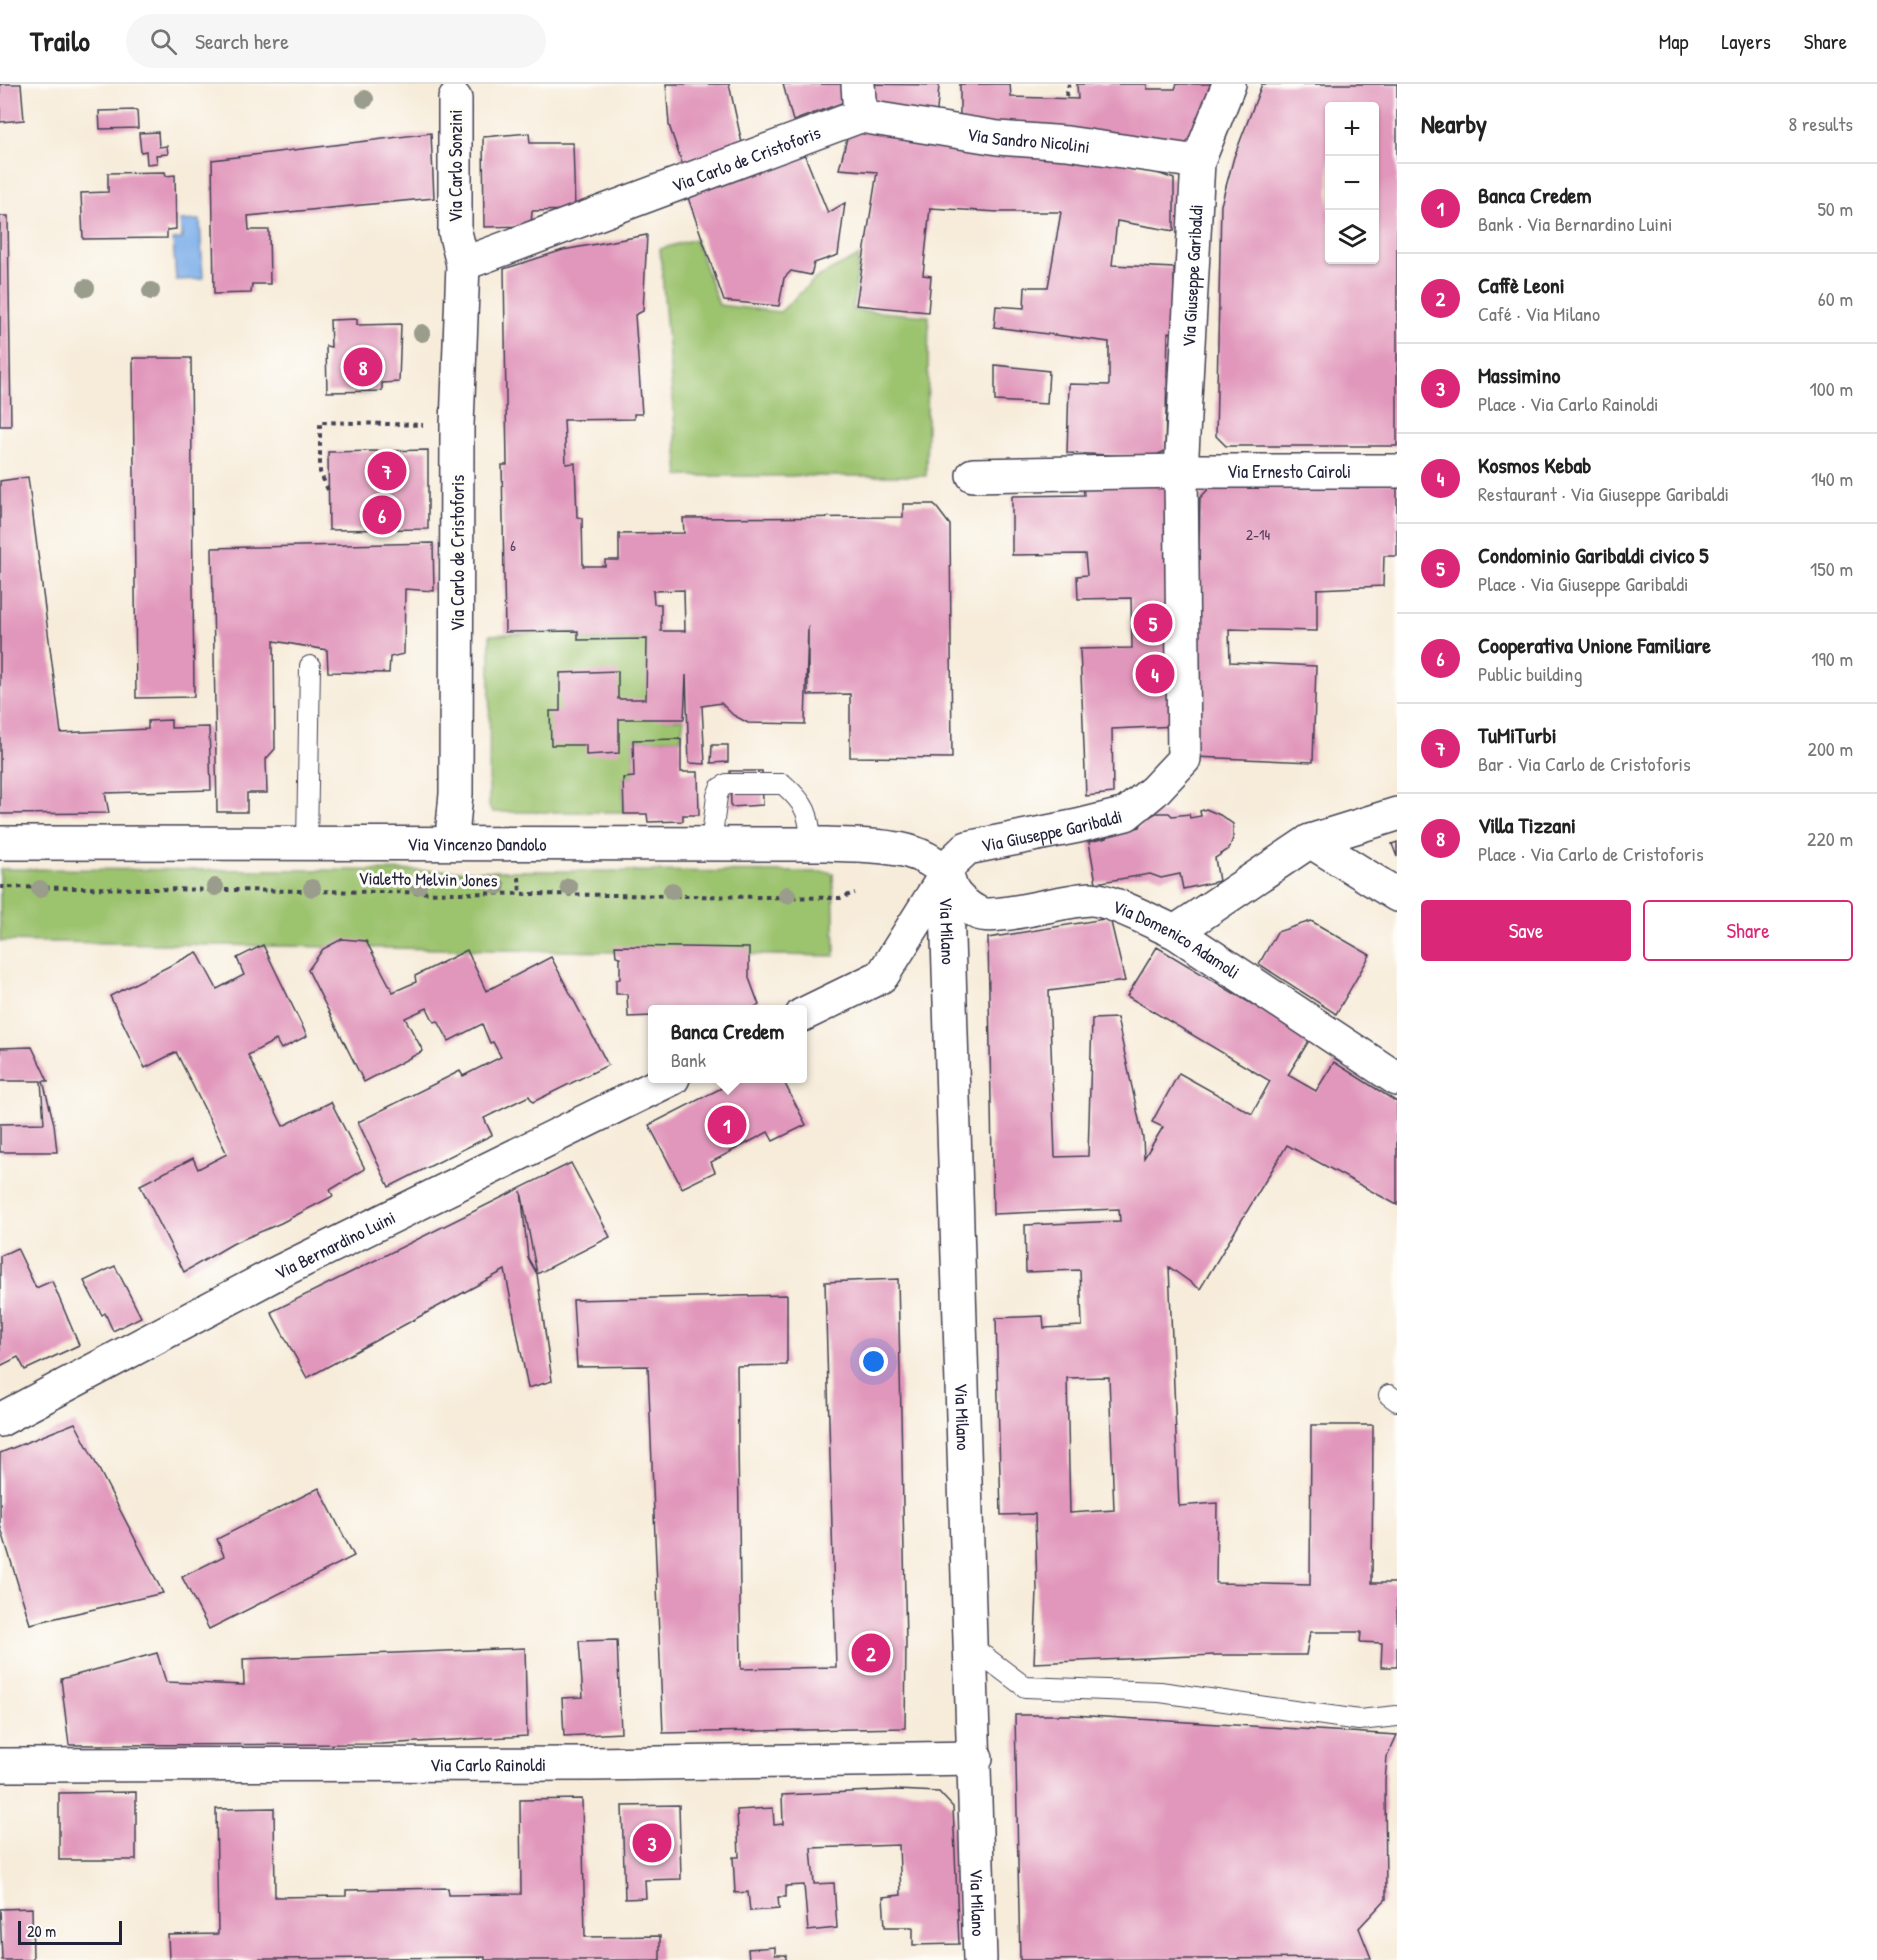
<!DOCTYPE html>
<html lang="en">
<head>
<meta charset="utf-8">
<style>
	body { margin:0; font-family:"Patrick Hand",sans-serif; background:#f6f6f6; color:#222 }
	.controls { position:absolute; right:18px; top:18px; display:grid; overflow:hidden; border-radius:6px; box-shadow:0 2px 4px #0004 }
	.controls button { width:54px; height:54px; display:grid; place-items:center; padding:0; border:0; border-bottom:2px solid #e0e0e0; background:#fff; color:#222; font:30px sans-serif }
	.scale { position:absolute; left:18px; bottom:15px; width:104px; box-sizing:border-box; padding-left:6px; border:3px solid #22223b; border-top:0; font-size:16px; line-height:21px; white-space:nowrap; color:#22223b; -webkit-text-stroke:4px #fdfcf7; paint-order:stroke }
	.you { position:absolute; left:874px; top:1278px; width:21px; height:21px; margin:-15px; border:4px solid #fff; border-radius:50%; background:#1a73e8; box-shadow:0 0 0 9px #1a73e833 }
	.badge { display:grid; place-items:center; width:39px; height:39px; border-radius:50%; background:#db2777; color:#fff; font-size:20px; font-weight:700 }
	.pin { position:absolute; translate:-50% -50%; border:3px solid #fff; box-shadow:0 2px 6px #0006 }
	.popup { position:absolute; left:648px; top:921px; width:159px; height:78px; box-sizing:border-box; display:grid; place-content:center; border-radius:6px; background:#fff; filter:drop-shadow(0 2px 4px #0005); font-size:20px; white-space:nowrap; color:#767676 }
	.popup b { font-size:22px; color:#222 }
	.popup::after { content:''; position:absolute; left:50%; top:100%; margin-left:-12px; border:12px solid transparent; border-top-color:#fff }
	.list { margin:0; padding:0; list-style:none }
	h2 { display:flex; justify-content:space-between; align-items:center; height:78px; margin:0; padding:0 24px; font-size:26px }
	h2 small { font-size:20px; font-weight:400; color:#767676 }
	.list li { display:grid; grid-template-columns:39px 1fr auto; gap:18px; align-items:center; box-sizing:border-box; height:90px; padding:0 24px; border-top:2px solid #e0e0e0 }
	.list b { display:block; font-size:22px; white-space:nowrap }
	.list p { margin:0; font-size:20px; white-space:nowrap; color:#767676 }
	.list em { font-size:20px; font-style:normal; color:#767676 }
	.actions { display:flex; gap:12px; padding:18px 24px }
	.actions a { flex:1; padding:14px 0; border:2px solid #db2777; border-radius:6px; text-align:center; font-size:21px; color:#db2777 }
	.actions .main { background:#db2777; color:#fff }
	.icon { flex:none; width:33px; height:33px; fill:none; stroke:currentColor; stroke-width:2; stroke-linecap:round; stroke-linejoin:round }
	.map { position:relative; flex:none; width:1397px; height:1876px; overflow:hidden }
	header { display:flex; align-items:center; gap:36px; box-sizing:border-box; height:84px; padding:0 30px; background:#fff; border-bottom:2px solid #e0e0e0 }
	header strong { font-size:28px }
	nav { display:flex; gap:33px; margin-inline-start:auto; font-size:21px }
	.search { width:420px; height:54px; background:#f6f6f6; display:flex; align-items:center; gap:15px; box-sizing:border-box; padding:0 21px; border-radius:33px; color:#767676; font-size:22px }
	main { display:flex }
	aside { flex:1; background:#fff }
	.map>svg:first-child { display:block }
	.green { fill:#9cc36e; stroke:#5f7254; stroke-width:1.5 }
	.water { fill:#7fb0ea; stroke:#506992; stroke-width:1.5 }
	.building { fill:#e197bb; fill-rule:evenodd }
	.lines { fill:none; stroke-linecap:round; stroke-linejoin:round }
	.lane-casing { stroke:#424053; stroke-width:22 }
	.street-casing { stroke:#424053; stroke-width:36 }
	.secondary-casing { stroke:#424053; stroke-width:36 }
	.path { stroke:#424053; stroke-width:4; stroke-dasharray:4.5 4.5; stroke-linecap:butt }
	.lane { stroke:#fff; stroke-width:20 }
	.street { stroke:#fff; stroke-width:33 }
	.secondary { stroke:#fff; stroke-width:33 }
	.tree { fill:#9a9c8c }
	.labels { text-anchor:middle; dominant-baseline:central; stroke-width:6; stroke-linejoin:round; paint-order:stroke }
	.number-label { font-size:15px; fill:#523f5b }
	.street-label { font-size:18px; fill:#22223b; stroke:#fdfcf7 }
</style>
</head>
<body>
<header>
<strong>Trailo</strong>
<div class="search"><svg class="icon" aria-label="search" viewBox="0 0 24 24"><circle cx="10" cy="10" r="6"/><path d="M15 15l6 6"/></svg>Search here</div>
<nav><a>Map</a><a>Layers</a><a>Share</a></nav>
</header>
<main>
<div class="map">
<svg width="1397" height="1876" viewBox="0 0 1397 1876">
	<rect width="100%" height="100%" fill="#fdfcf7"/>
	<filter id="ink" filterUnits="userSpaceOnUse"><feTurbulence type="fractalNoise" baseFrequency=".0167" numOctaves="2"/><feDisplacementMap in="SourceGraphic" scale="12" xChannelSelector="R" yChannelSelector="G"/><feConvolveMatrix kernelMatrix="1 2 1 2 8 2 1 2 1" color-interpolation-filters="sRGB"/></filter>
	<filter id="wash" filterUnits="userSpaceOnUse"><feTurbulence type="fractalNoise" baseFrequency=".008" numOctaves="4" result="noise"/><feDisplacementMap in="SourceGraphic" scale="24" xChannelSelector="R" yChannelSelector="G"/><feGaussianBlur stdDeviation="1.35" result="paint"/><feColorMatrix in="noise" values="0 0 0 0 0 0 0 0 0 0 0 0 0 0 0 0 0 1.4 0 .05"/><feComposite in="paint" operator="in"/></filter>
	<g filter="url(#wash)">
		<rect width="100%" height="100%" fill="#f7ecda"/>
		<g class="green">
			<path d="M695 155 719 221 780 228 816 194 859 172 853 226 929 232 926 392H679L660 165Z"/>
			<path d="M578 547 579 556 647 555V634L684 635 681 655 633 656 634 693 623 694V728H493L489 722 490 551Z"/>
			<path d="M0 785 827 788 833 789 835 872 0 857Z"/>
		</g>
		<path class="water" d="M200 136 203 195 176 196 173 156 182 155 180 137Z"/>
		<g id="blocks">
			<g class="building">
				<path d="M0 0H21L24 36 0 38Z"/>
				<path d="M666 0H729L742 59 683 82 669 41Z"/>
				<path d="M783 0H854L847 17 793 37Z"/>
				<path d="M863 0 939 1 936 39 873 29Z"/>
				<path d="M960 0H1010L1011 13 1078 15 1077 0H1147V5H1175L1177 0H1218L1199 65 960 38Z"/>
				<path d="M1262 0H1397V362H1226L1216 352 1221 121 1234 73ZM1329 22H1374V176H1329Z"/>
				<path d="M137 26 138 44 100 45 99 27Z"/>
				<path d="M850 43 1097 67 1174 95V147L1117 137 1112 181 1174 184 1175 249 1168 248 1165 367 1152 373 1067 369 1069 300 1109 301V258L994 243 996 222 1024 224 1025 203H1048L1061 128H999L930 124 923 191 931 192 928 228 856 221 877 88 839 85Z"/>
				<path d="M158 48 159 63 167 62 168 70 156 71 157 79 147 80 146 67 141 68 139 49Z"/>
				<path d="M431 49 434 114 248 132 249 146H269L270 200H252L251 209 214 210 212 76Z"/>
				<path d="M529 49 530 59H573L575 126 532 127 531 142 484 143 483 53Z"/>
				<path d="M801 62 828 129 845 119 838 171 814 179 811 191 791 187 784 194 779 222 724 217 686 108Z"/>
				<path d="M165 88 166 92 175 91 176 145 167 146V154L83 155 81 109 108 108V89Z"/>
				<path d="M0 132H8L11 342H0Z"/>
				<path d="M647 151 643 227 635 231 642 330H634V335L564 336 566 380 575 379 577 433 582 434 583 482H605V476H619V450L684 449 683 434 903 433V420H934L950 441 952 674 850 673V610L808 611V542L805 640 748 639 733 631 721 619 702 622 705 680 689 679 686 591 684 635H619V669L586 671V661H551L550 627H560V589L618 587V615H646L647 555 578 556V547L505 548 502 381H507L504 185 563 166ZM684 506 685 547H661V520H654L653 507Z"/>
				<path d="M357 235V241L401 240 399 298 382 299V307L327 308 326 262 331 263 330 236Z"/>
				<path d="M133 274H191L194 613 136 614Z"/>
				<path d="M995 281 1049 287 1047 320 995 317Z"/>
				<path d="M428 366V445L329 446 328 368Z"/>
				<path d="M28 393 61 649 148 645V637L171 636V644L209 643 211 706 105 709 109 729 0 730V397Z"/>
				<path d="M1397 399V472H1384L1383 502 1317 505V547L1229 545 1230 578 1316 582 1313 678 1195 673 1200 414 1213 400Z"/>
				<path d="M1167 400 1176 642 1112 645 1113 709 1086 712 1080 565 1132 564 1131 514 1078 515 1077 492 1087 491 1085 470 1012 471V412L1084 411 1083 401Z"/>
				<path d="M433 459 434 507 405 505 404 570 390 573 389 589 328 588 327 566 274 557 275 665 266 675 267 709H247V728H217L212 464Z"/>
				<path d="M681 655V688H698L699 731H683V737L648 738 647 730H624L623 694 634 693 633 656Z"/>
				<path d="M712 661H728V678L711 679Z"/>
				<path d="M730 687H762L763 721 731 723Z"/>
				<path d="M1206 725 1220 731 1233 740V754L1229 765 1215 774 1219 797 1183 805 1180 790 1161 794 1150 790 1096 799 1089 758 1107 754 1106 750 1140 743 1142 737 1156 729H1169L1172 732 1189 730 1190 734 1201 732 1200 727Z"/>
				<path d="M1397 758V773L1392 760Z"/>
				<path d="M1110 834 1125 897 1049 907 1055 1073 1088 1072 1092 935 1117 934 1143 1054 1144 1074 1163 1043 1152 1038 1179 989 1252 1030 1270 997 1127 912 1157 863 1310 955 1288 991 1316 1007 1334 978 1397 1018V1121L1287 1061 1200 1205 1169 1183 1179 1422 1217 1419 1216 1499 1310 1501 1311 1341H1373L1372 1499H1397V1583H1381L1382 1559 1360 1558 1361 1548H1310L1306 1571H1215L1034 1579 1037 1507 1035 1430 1001 1431 996 1234 1043 1232 1044 1244 1082 1242 1080 1186 1026 1188 1025 1141 1120 1137 1119 1125 993 1130 988 854ZM1109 1293 1114 1426 1070 1429 1067 1294Z"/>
				<path d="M1311 837 1370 871 1336 930 1259 880 1277 848Z"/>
				<path d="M342 855 366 857 393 908 416 898 415 892 467 866 486 907 551 873 608 981 533 1018 529 1012 484 1034 492 1051 389 1103 358 1038 460 987 463 992 501 973 493 958 490 959 482 940 449 957 438 937 434 938 427 924 405 934 423 967 364 998 308 886 323 865Z"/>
				<path d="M263 861 307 952 281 965 276 956 248 971 283 1042 331 1018 365 1085 330 1106 333 1112 281 1139 234 1159 184 1188 140 1101 193 1074 198 1085 227 1070 176 968 145 984 110 912 197 868 217 905 244 891 237 874Z"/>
				<path d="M615 862 749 864V894L759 921 749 926H652V932L628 933 627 910H616V896L620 895V873L616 872Z"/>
				<path d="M32 963 48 997H43L54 1040 57 1068H0V1040L44 1039 41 997H0V964Z"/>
				<path d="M741 994H782L806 1041 773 1057 768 1048 711 1078 715 1088 682 1104 649 1041Z"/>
				<path d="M571 1079 610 1153 537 1190 521 1107 528 1174 537 1190 552 1297 528 1304 505 1186 307 1294 271 1228Z"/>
				<path d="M17 1164 36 1204 52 1197 79 1261 25 1286 18 1273 0 1282V1172Z"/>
				<path d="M115 1182 141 1233 113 1247 105 1229 102 1231 84 1197Z"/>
				<path d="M898 1195 906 1558 905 1644 663 1649 648 1282 577 1283 573 1216 787 1211V1281L737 1282 741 1585 836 1583 825 1198Z"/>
				<path d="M75 1339 163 1509 30 1540 0 1441V1369Z"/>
				<path d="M319 1404 354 1472 209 1545 182 1493 224 1472 217 1455Z"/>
				<path d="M617 1556 621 1649 564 1652 562 1614 583 1613 579 1557Z"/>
				<path d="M525 1564 527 1652 381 1660 69 1661 61 1595 157 1569 166 1598 244 1601 243 1575Z"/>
				<path d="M1015 1631H1073L1397 1651 1387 1673 1385 1697 1386 1815 1359 1844 1371 1874 1020 1876Z"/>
				<path d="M896 1706 939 1708 953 1723 959 1860 913 1861V1843H885L883 1813 901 1811 899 1761 811 1764 814 1800 834 1799 837 1844 808 1847 804 1801 786 1802V1813H778L779 1825 750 1827 748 1808 735 1809 733 1773H739L737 1726 773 1724 774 1741 783 1740 782 1711Z"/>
				<path d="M136 1708V1776H59V1709Z"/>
				<path d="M582 1715 585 1853 660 1852V1876H485V1873L169 1876 168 1851 218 1850 216 1725 274 1724 275 1813 346 1812V1806L448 1804 449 1811 521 1810 520 1716Z"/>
				<path d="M679 1721 681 1795 645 1796 646 1814 625 1815 622 1722Z"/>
				<path d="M32 1824 33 1876H2L0 1825Z"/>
				<path d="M775 1863V1871H786V1876H749L748 1865Z"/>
			</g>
		</g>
	</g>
	<g filter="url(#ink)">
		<use href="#blocks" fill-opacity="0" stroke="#424053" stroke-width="1.5"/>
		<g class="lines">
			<defs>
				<g id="lane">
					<path d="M307 759 310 582"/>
					<path d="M711 760 717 712 720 704 727 700H783C806 720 810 730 811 761"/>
					<path d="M1389 1311 1397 1317"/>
					<path d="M972 1563 1025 1603 1160 1608 1359 1636 1397 1632"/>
				</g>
				<g id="street">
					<path d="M858 0 860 32"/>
					<path d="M455 15V148L463 180 457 341 456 710 453 742 456 759"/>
					<path id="s1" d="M463 180 860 32 998 54 1067 59 1198 78"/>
					<path id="s2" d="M973 391 1181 387H1397"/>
					<path d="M1310 757 1397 811"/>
					<path id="s3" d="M946 790 980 1876"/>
					<path d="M1175 848 1310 757 1397 730"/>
					<path id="s4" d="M802 931 882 892 946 790 949 781 967 764 1078 742 1126 730 1154 707 1184 675 1181 387 1198 78 1229 0"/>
					<path id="s5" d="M0 1336 275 1190 673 994"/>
					<path id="s6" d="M0 1681 592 1680 976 1674"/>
				</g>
				<g id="secondary">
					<path id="s7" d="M0 759 827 760C864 762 917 758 944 788 948 792 949 799 951 804 955 814 968 824 978 829 997 837 1066 815 1091 815 1109 815 1157 840 1175 848L1397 995"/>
				</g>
			</defs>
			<use href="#lane" class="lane-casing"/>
			<use href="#street" class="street-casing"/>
			<use href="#secondary" class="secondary-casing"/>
			<g class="path">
				<path d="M1066 12 1069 0"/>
				<path d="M328 406 320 388V338L423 341"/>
				<path d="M519 793 520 810"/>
				<path d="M0 803 840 814 855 809"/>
			</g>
			<use href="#lane" class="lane"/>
			<use href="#street" class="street"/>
			<use href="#secondary" class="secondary"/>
		</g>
		<g class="tree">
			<circle cx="365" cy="15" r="9"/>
			<circle cx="86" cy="204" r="9"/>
			<circle cx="151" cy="207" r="9"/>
			<circle cx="422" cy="249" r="9"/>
			<circle cx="418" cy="802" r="9"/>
			<circle cx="497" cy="802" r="9"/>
			<circle cx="215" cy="803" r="9"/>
			<circle cx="569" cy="803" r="9"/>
			<circle cx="312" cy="804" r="9"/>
			<circle cx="40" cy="805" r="9"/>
			<circle cx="672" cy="807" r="9"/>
			<circle cx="787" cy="811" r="9"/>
		</g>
	</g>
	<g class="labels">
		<g class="number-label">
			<text x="1258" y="450">2-14</text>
			<text x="513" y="461">6</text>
		</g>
		<g class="street-label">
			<text stroke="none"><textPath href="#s1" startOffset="594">Via Sandro Nicolini</textPath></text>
			<text stroke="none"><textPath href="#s1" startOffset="302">Via Carlo de Cristoforis</textPath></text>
			<text transform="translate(455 82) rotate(-90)">Via Carlo Sonzini</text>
			<text stroke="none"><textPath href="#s4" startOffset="970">Via Giuseppe Garibaldi</textPath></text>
			<text stroke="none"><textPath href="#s2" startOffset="316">Via Ernesto Cairoli</textPath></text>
			<text transform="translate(457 469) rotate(-90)">Via Carlo de Cristoforis</text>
			<text stroke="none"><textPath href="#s4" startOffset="330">Via Giuseppe Garibaldi</textPath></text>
			<text stroke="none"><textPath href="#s7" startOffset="477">Via Vincenzo Dandolo</textPath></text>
			<text transform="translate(428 795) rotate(1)">Vialetto Melvin Jones</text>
			<text stroke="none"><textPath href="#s3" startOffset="57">Via Milano</textPath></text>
			<text stroke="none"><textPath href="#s7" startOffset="1215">Via Domenico Adamoli</textPath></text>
			<text stroke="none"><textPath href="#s5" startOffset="378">Via Bernardino Luini</textPath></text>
			<text stroke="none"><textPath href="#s3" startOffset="543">Via Milano</textPath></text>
			<text stroke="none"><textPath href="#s6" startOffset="488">Via Carlo Rainoldi</textPath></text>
			<text stroke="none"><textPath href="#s3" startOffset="1029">Via Milano</textPath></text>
		</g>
	</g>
</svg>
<div class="controls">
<button>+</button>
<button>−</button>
<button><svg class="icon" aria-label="layers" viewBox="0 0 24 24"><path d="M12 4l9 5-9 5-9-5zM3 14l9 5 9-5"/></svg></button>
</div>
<div class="scale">20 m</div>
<div class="you"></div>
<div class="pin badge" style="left:727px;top:1041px">1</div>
<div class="popup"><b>Banca Credem</b>Bank</div>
<div class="pin badge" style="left:871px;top:1569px">2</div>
<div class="pin badge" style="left:652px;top:1759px">3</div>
<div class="pin badge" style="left:1155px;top:590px">4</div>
<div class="pin badge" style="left:1153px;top:539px">5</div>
<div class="pin badge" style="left:382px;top:431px">6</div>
<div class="pin badge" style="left:387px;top:387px">7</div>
<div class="pin badge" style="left:363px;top:283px">8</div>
</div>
<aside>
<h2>Nearby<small>8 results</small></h2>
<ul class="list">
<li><span class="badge">1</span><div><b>Banca Credem</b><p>Bank · Via Bernardino Luini</p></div><em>50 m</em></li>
<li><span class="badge">2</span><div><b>Caffè Leoni</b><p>Café · Via Milano</p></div><em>60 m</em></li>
<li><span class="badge">3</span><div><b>Massimino</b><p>Place · Via Carlo Rainoldi</p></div><em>100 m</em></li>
<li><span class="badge">4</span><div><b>Kosmos Kebab</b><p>Restaurant · Via Giuseppe Garibaldi</p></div><em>140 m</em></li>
<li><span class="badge">5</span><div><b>Condominio Garibaldi civico 5</b><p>Place · Via Giuseppe Garibaldi</p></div><em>150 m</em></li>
<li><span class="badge">6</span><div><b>Cooperativa Unione Familiare</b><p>Public building</p></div><em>190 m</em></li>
<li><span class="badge">7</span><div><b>TuMiTurbi</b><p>Bar · Via Carlo de Cristoforis</p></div><em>200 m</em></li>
<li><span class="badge">8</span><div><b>Villa Tizzani</b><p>Place · Via Carlo de Cristoforis</p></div><em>220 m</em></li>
</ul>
<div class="actions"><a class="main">Save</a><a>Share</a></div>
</aside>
</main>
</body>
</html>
